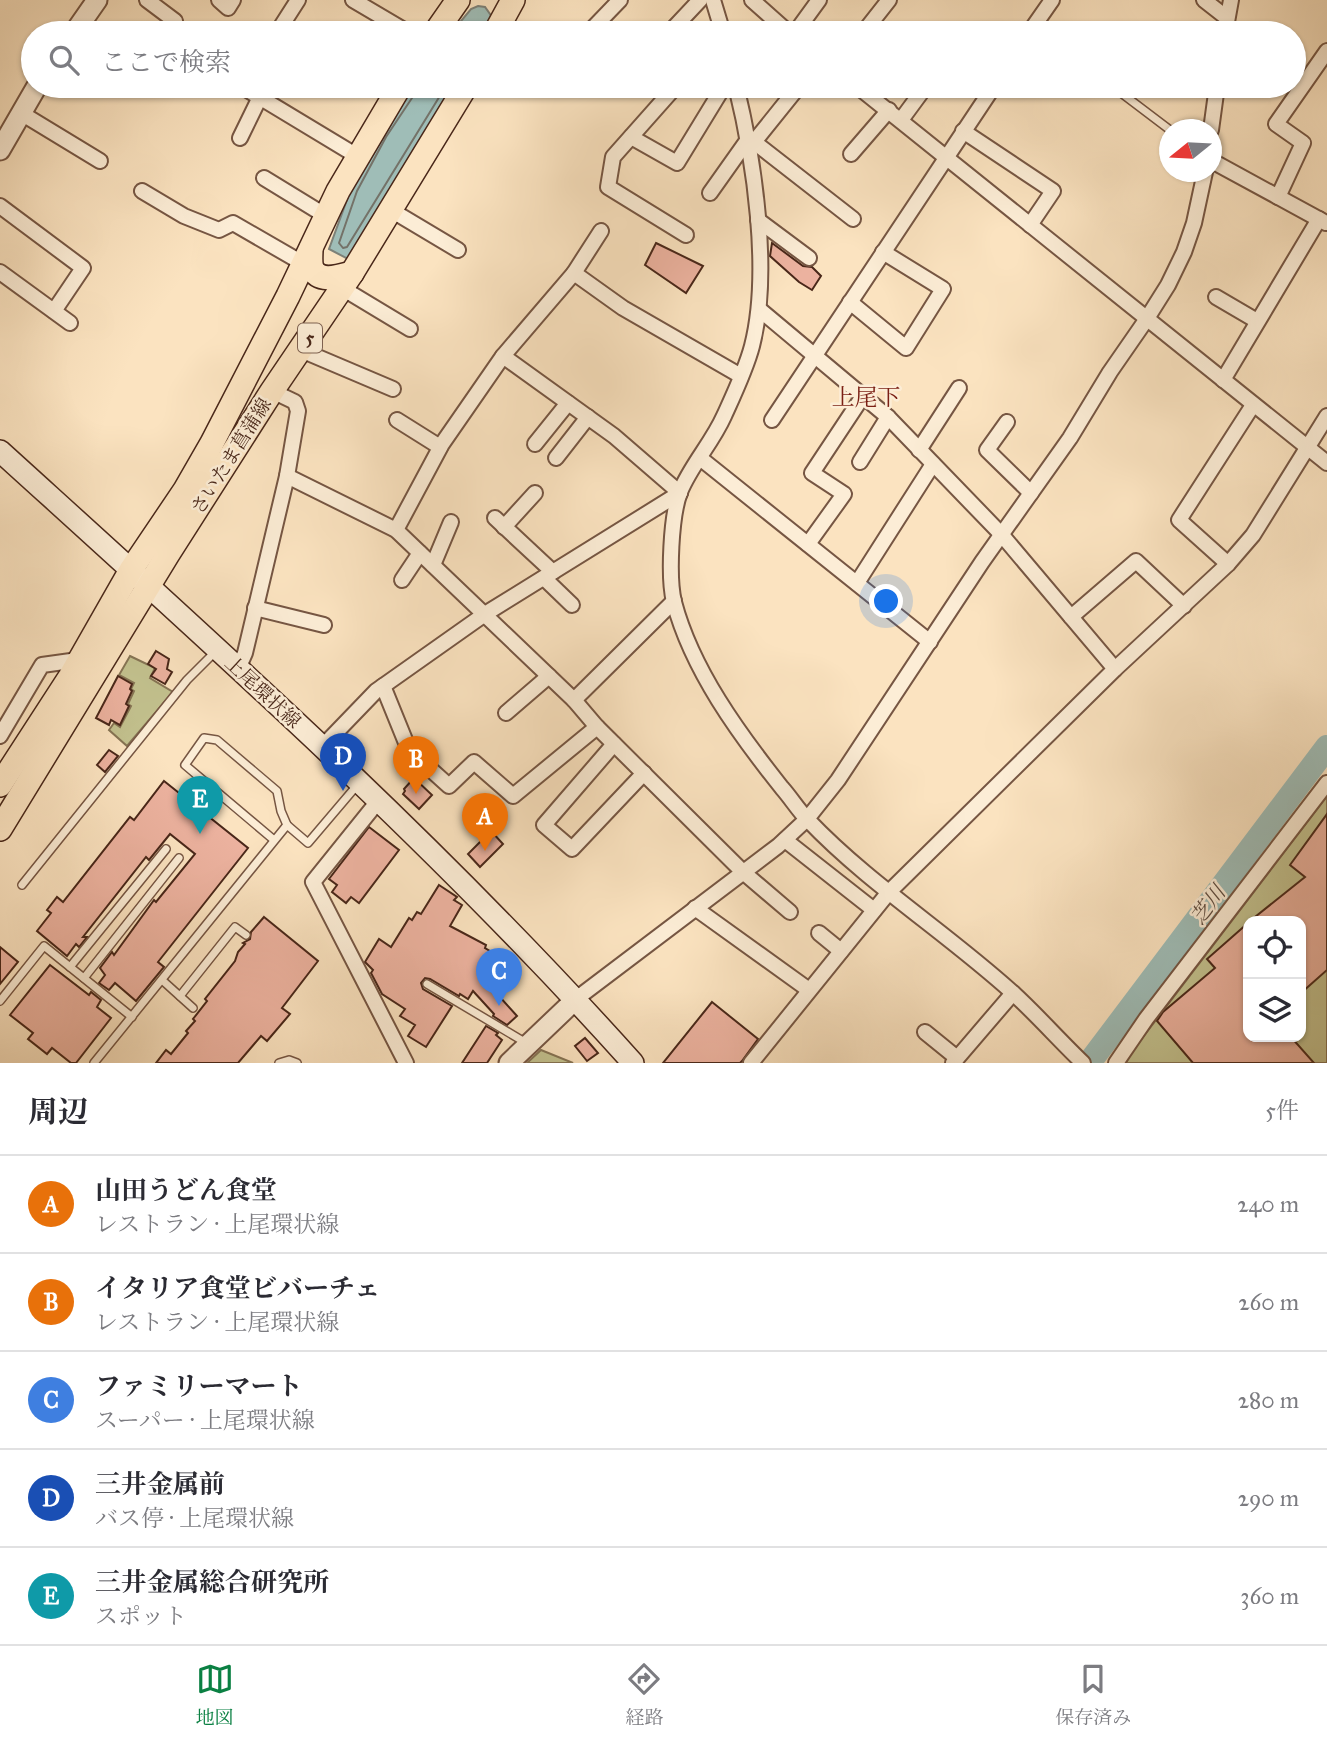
<!DOCTYPE html>
<html lang="ja">
<head>
<meta charset="utf-8">
<style>
	body { margin:0; font-family:"IM FELL Great Primer","Noto Serif JP",serif; background:#f7f7f7; color:#2b2b33 }
	.controls { position:absolute; right:21px; bottom:21px; display:grid; overflow:hidden; border-radius:14px; box-shadow:0 2px 5px #0004 }
	.controls button { width:63px; height:63px; display:grid; place-items:center; padding:0; border:0; border-bottom:2px solid #e1e1e2; background:#fff; color:#2b2b33; font:35px sans-serif }
	.compass { position:absolute; left:1159px; top:119px; width:63px; height:63px; border-radius:50%; background:#fff; box-shadow:0 2px 5px #0004; rotate:252deg }
	.you { position:absolute; left:887px; top:602px; width:24px; height:24px; margin:-18px; border:5px solid #fff; border-radius:50%; background:#1a73e8; box-shadow:0 0 0 10px #1a73e833 }
	.badge { display:grid; place-items:center; width:46px; height:46px; border-radius:50%; background:#0b8043; color:#fff; font-size:23px; font-weight:700 }
	.pin { position:absolute; translate:-50% -58px; filter:drop-shadow(0 2px 4px #0008) }
	.pin::after { content:''; position:absolute; top:37px; width:24px; height:21px; background:inherit; clip-path:polygon(0 0,100% 0,50% 100%) }
	.list { margin:0; padding:0; list-style:none }
	h2 { display:flex; justify-content:space-between; align-items:center; height:91px; margin:0; padding:0 28px; font-size:30px }
	h2 small { font-size:23px; font-weight:400; color:#7c7c81 }
	.list li { display:grid; grid-template-columns:46px 1fr auto; gap:21px; align-items:center; box-sizing:border-box; height:98px; padding:0 28px; border-top:2px solid #e1e1e2 }
	.list b { display:block; font-size:26px; white-space:nowrap }
	.list p { margin:0; font-size:23px; white-space:nowrap; color:#7c7c81 }
	.list em { font-size:23px; font-style:normal; color:#7c7c81 }
	.icon { flex:none; width:38px; height:38px; fill:none; stroke:currentColor; stroke-width:2; stroke-linecap:round; stroke-linejoin:round }
	.map { position:relative; flex:none; width:1327px; height:1063px; overflow:hidden }
	.search { position:absolute; background:#fff; box-shadow:0 2px 5px #0004; left:21px; right:21px; top:21px; height:77px; display:flex; align-items:center; gap:18px; box-sizing:border-box; padding:0 24px; border-radius:38px; color:#7c7c81; font-size:26px }
	.sheet { height:581px; background:#fff }
	nav { display:flex; justify-content:space-around; align-items:center; box-sizing:border-box; height:98px; border-top:2px solid #e1e1e2; background:#fff; font-size:19px; color:#7c7c81 }
	nav a { display:grid; justify-items:center; gap:4px }
	nav .on { color:#0b8043 }
	.map>svg:first-child { display:block }
	.green { fill:#c3c28f; stroke:#867454; stroke-width:2; fill-rule:evenodd }
	.water { fill:#9fbdb7; stroke:#7d8178; stroke-width:2 }
	.lines { fill:none; stroke-linecap:round; stroke-linejoin:round }
	.shore { stroke:#747268; stroke-width:2 }
	.river { stroke:#9fbdb7; stroke-width:24 }
	.building { fill:#ecb29f; stroke:#492719; stroke-width:2 }
	.service-casing { stroke:#765643; stroke-width:10 }
	.minor-casing { stroke:#765643; stroke-width:18 }
	.tertiary-casing { stroke:#765643; stroke-width:23 }
	.secondary-casing { stroke:#492719; stroke-width:24 }
	.primary-casing { stroke:#492719; stroke-width:26 }
	.service { stroke:#fcedd6; stroke-width:7 }
	.minor { stroke:#fcedd6; stroke-width:14 }
	.tertiary { stroke:#fcedd6; stroke-width:19 }
	.secondary { stroke:#fcedd6; stroke-width:21 }
	.primary { stroke:#fbe3c0; stroke-width:23 }
	.labels { text-anchor:middle; dominant-baseline:central; stroke-width:5; stroke-linejoin:round; paint-order:stroke }
	.shield { fill:#fcedd6; stroke:#7f6252; stroke-width:2 }
	.shield-label { font-size:18px; font-weight:bold; fill:#492719 }
	.street-label { font-size:19px; fill:#492719; stroke:#fcedd6 }
	.water-label { font-size:21px; font-style:italic; fill:#5e4c40; stroke:#fcedd6 }
	.quarter-label { font-size:23px; fill:#7a1f14; stroke:#fcedd6 }
</style>
</head>
<body>
<div class="map">
<svg width="1327" height="1063" viewBox="0 0 1327 1063">
	<rect width="100%" height="100%" fill="#fbe3c0"/>
	<filter id="stains"><feTurbulence type="fractalNoise" baseFrequency=".00286" numOctaves="4"/><feColorMatrix values="0 0 0 0 .2 0 0 0 0 .09 0 0 0 0 .02 0 0 0 .5 -.17"/></filter>
	<radialGradient id="worn" r=".72"><stop offset=".6" stop-color="#630" stop-opacity="0"/><stop offset="1" stop-color="#630" stop-opacity=".3"/></radialGradient>
	<g class="green">
		<path d="M130 656 155 668 150 678 173 692 127 746 109 730 114 723 120 727 131 706 128 704 134 691 131 689 134 683 119 675Z"/>
		<path d="M1327 796V1063H1126L1130 1054ZM1248 921H1301V1037H1248Z"/>
		<path d="M541 1050 573 1063H527Z"/>
	</g>
	<g class="water">
		<path d="M478 6 485 7 492 17 486 33H451L471 9Z"/>
		<path d="M412 86H454L348 259 329 249 351 189 380 134Z"/>
	</g>
	<g class="lines">
		<path class="shore" d="M417 86 416 92 386 137 357 191 339 243 343 248 347 247 446 86"/>
		<path class="river" d="M1089 1063 1327 747"/>
	</g>
	<g class="building">
		<path d="M656 243 703 266 686 293 645 265Z"/>
		<path d="M772 243 803 266 812 267 821 276 812 290 799 282 770 256Z"/>
		<path d="M156 651 169 659 167 669 172 672 165 684 151 676 156 669 148 664Z"/>
		<path d="M118 676 132 684 130 689 132 691 126 704 129 706 120 725 111 720 109 725 96 718Z"/>
		<path d="M109 750 118 756 105 772 97 765Z"/>
		<path d="M414 778 432 795 419 809 403 794 405 791 404 789Z"/>
		<path d="M164 781 248 848 158 962 164 967 136 1001 115 983 109 990 99 983 105 975 100 968 112 952 114 955 154 900 156 902 195 854 170 834 149 860 146 857 83 937H87L79 947 76 944 67 956 37 931 51 913 47 910 57 897 63 902 130 817 134 820Z"/>
		<path d="M1327 814V970L1301 993V921H1250L1305 877 1290 865Z"/>
		<path d="M369 827 399 850 359 903 351 897 346 903 332 892 337 885 329 879Z"/>
		<path d="M491 831 503 844 480 867 468 854Z"/>
		<path d="M439 885 457 897 454 900 462 905 450 926 486 945 485 948 495 954 482 977 517 1016 507 1025 493 1016 494 1014 473 991 468 999 460 994 459 996 430 979 425 978 421 983 423 989 452 1006 426 1047 408 1036 415 1025 400 1016 405 1009 382 994 371 973 373 970 365 962 379 939 391 947 409 918 412 920 417 912 421 914Z"/>
		<path d="M264 917 318 961 282 1008 290 1014 267 1041 261 1036 238 1063H156L166 1050 171 1054 188 1033 186 1031 195 1021 193 1019 207 1001 205 999 235 961 238 952 245 944 243 943 250 939 251 932Z"/>
		<path d="M1248 923V1037H1291L1314 1063H1193L1157 1021 1163 1012 1215 968 1207 959Z"/>
		<path d="M0 947 18 962 0 984Z"/>
		<path d="M50 965 89 995 91 992 101 1000 97 1007 111 1018 76 1063H71L52 1048 47 1054 28 1039 33 1033 10 1015Z"/>
		<path d="M712 1002 758 1039 742 1061 740 1063H663Z"/>
		<path d="M486 1026 498 1033 496 1035 502 1040 487 1063H462Z"/>
		<path d="M585 1038 598 1053 587 1061 575 1046Z"/>
	</g>
	<g class="lines">
		<defs>
			<g id="service">
				<path d="M1034 27 1043 33"/>
				<path d="M1112 86 1170 130"/>
				<path d="M274 840 185 765 204 738 217 740 277 791 281 811 287 825"/>
				<path d="M22 885 187 680 217 650"/>
				<path d="M70 967 166 849"/>
				<path d="M84 978 179 858"/>
				<path d="M162 980 193 1008"/>
				<path d="M427 984 528 1044"/>
				<path d="M180 996 235 927 246 935"/>
				<path d="M0 1001 44 946 132 1017"/>
				<path d="M94 1063 287 825 308 843 359 783"/>
				<path d="M279 1063 289 1060 297 1063"/>
			</g>
			<g id="minor">
				<path d="M147 0 175 21"/>
				<path d="M219 0 228 8 233 0"/>
				<path d="M353 0 409 33"/>
				<path d="M713 0 723 33"/>
				<path d="M752 0 789 33"/>
				<path d="M1204 0 1227 18"/>
				<path d="M593 28 620 0"/>
				<path d="M1161 30 1165 33"/>
				<path d="M297 33 282 25 298 0"/>
				<path d="M669 33 700 0"/>
				<path d="M795 33 819 0"/>
				<path d="M863 33 889 0"/>
				<path d="M1029 33 1052 0"/>
				<path d="M1225 33 1231 0"/>
				<path d="M241 86 357 156"/>
				<path d="M676 86 613 157 608 187 686 235"/>
				<path d="M736 86C754 159 771 272 752 346 746 369 734 394 724 416 712 443 691 465 680 492 671 516 668 577 674 602 692 670 739 734 782 788 791 798 798 810 808 820 869 884 947 933 1013 993 1037 1015 1059 1040 1083 1063"/>
				<path d="M857 86 1327 463"/>
				<path d="M21 113 100 161"/>
				<path d="M901 120 926 86"/>
				<path d="M1211 130 1217 86"/>
				<path d="M963 131 1053 191 1030 225"/>
				<path d="M631 137 677 163 724 86"/>
				<path d="M240 138 260 97"/>
				<path d="M754 142 799 86"/>
				<path d="M851 154 889 110"/>
				<path d="M1212 161 1326 223"/>
				<path d="M264 178 326 216"/>
				<path d="M142 191 184 216 219 230 233 223 304 264"/>
				<path d="M710 193 749 138 853 219"/>
				<path d="M1278 197 1303 143 1276 124 1327 51"/>
				<path d="M0 206 83 268 54 311"/>
				<path d="M391 210 458 250"/>
				<path d="M758 220 809 258"/>
				<path d="M601 231 574 273 623 308 741 376"/>
				<path d="M0 272 70 323"/>
				<path d="M342 288 410 329"/>
				<path d="M1216 297 1257 321"/>
				<path d="M850 302 906 348 943 289 883 252"/>
				<path d="M759 309 888 417 1001 534 1115 669"/>
				<path d="M301 350 393 389"/>
				<path d="M503 356 574 273"/>
				<path d="M1223 380 1319 219"/>
				<path d="M397 420 440 447"/>
				<path d="M772 420 994 86"/>
				<path d="M1007 422 987 450 1031 493"/>
				<path d="M535 444 568 403"/>
				<path d="M919 450 959 388"/>
				<path d="M556 458 588 417"/>
				<path d="M700 458 930 642"/>
				<path d="M860 462 888 417"/>
				<path d="M287 476 396 530 574 700 597 727 743 872 790 912"/>
				<path d="M495 518 553 572"/>
				<path d="M504 527 535 493"/>
				<path d="M396 530 442 444 503 356 614 436 680 493"/>
				<path d="M808 544 844 494 812 473 863 396"/>
				<path d="M1228 564 1179 520 1253 405"/>
				<path d="M433 565 451 522"/>
				<path d="M544 578 572 605"/>
				<path d="M402 580 420 553"/>
				<path d="M857 583 933 464"/>
				<path d="M255 608 324 625"/>
				<path d="M1071 617 1136 561 1184 606"/>
				<path d="M238 669 245 653 287 476 298 411 295 402 272 391"/>
				<path d="M383 686 409 750 449 786 474 762 513 796 597 727"/>
				<path d="M574 700 674 601"/>
				<path d="M506 713 549 676"/>
				<path d="M0 736 42 665 78 660"/>
				<path d="M614 744 544 825 572 849 644 773"/>
				<path d="M323 746 376 691 485 614 680 493"/>
				<path d="M379 800 313 882 406 1063"/>
				<path d="M785 840 874 910"/>
				<path d="M695 908 809 990"/>
				<path d="M819 933 841 951"/>
				<path d="M576 999 778 846 807 819 838 780 982 562 1070 438 1110 372 1146 320 1168 285 1184 252 1194 223 1205 172"/>
				<path d="M925 1032 957 1058"/>
				<path d="M751 1063 889 892 1115 669 1228 564 1253 535 1327 416"/>
				<path d="M953 1063 1013 993"/>
				<path d="M1116 1063 1146 1019 1327 783"/>
			</g>
			<g id="tertiary">
				<path d="M74 33 97 0"/>
				<path d="M0 150 37 86"/>
				<path d="M509 1063 576 999"/>
			</g>
			<path id="secondary" d="M0 451C217 648 437 844 633 1063"/>
			<g id="primary">
				<path d="M435 33 458 0"/>
				<path d="M495 33 513 0"/>
				<path d="M311 249C311 254 310 263 312 268 319 284 340 276 352 273"/>
				<path d="M0 785 70 677 131 570 185 490 212 443 288 296 338 191 400 86"/>
				<path d="M0 829 168 554 272 391 352 273 466 86"/>
			</g>
		</defs>
		<use href="#service" class="service-casing"/>
		<use href="#minor" class="minor-casing"/>
		<use href="#tertiary" class="tertiary-casing"/>
		<use href="#secondary" class="secondary-casing"/>
		<use href="#primary" class="primary-casing"/>
		<use href="#service" class="service"/>
		<use href="#minor" class="minor"/>
		<use href="#tertiary" class="tertiary"/>
		<use href="#secondary" class="secondary"/>
		<use href="#primary" class="primary"/>
	</g>
	<g class="labels">
		<rect class="shield" x="298" y="323.5" width="24" height="29" rx="5"/>
		<g class="shield-label">
			<text x="310" y="338">5</text>
		</g>
		<g class="street-label">
			<text transform="translate(231 456) rotate(-58)">さいたま菖蒲線</text>
			<text transform="translate(263 692) rotate(43)">上尾環状線</text>
		</g>
		<g class="water-label">
			<text transform="translate(1208 905) rotate(-53)">芝川</text>
		</g>
		<g class="quarter-label">
			<text x="866" y="397">上尾下</text>
		</g>
	</g>
	<rect width="100%" height="100%" filter="url(#stains)"/>
	<rect width="100%" height="100%" fill="url(#worn)"/>
</svg>
<div class="controls">
<button><svg class="icon" aria-label="locate" viewBox="0 0 24 24"><circle cx="12" cy="12" r="6"/><path d="M12 2v4M12 18v4M2 12h4M18 12h4"/></svg></button>
<button><svg class="icon" aria-label="layers" viewBox="0 0 24 24"><path d="M12 4l9 5-9 5-9-5zM3 14l9 5 9-5"/></svg></button>
</div>
<svg class="compass" viewBox="-18 -18 36 36"><path d="M0-13l5 13h-10z" fill="#e53935"/><path d="M0 13l5-13h-10z" fill="#7c7c81"/></svg>
<div class="you"></div>
<div class="pin badge" style="left:485px;top:851px;background:#e8710a">A</div>
<div class="pin badge" style="left:416px;top:794px;background:#e8710a">B</div>
<div class="pin badge" style="left:499px;top:1006px;background:#3f7fe0">C</div>
<div class="pin badge" style="left:343px;top:791px;background:#1a4fb4">D</div>
<div class="pin badge" style="left:200px;top:834px;background:#0f9aa8">E</div>
<div class="search"><svg class="icon" aria-label="search" viewBox="0 0 24 24"><circle cx="10" cy="10" r="6"/><path d="M15 15l6 6"/></svg>ここで検索</div>
</div>
<section class="sheet">
<h2>周辺<small>5件</small></h2>
<ul class="list">
<li><span class="badge" style="background:#e8710a">A</span><div><b>山田うどん食堂</b><p>レストラン · 上尾環状線</p></div><em>240 m</em></li>
<li><span class="badge" style="background:#e8710a">B</span><div><b>イタリア食堂ビバーチェ</b><p>レストラン · 上尾環状線</p></div><em>260 m</em></li>
<li><span class="badge" style="background:#3f7fe0">C</span><div><b>ファミリーマート</b><p>スーパー · 上尾環状線</p></div><em>280 m</em></li>
<li><span class="badge" style="background:#1a4fb4">D</span><div><b>三井金属前</b><p>バス停 · 上尾環状線</p></div><em>290 m</em></li>
<li><span class="badge" style="background:#0f9aa8">E</span><div><b>三井金属総合研究所</b><p>スポット</p></div><em>360 m</em></li>
</ul>
</section>
<nav>
<a class="on"><svg class="icon" aria-label="map" viewBox="0 0 24 24"><path d="M3 6l6-2 6 2 6-2v14l-6 2-6-2-6 2zM9 4v14M15 6v14"/></svg>地図</a>
<a><svg class="icon" aria-label="directions" viewBox="0 0 24 24"><path d="M12 3l9 9-9 9-9-9zM9 14v-3h6M13 9l2 2-2 2"/></svg>経路</a>
<a><svg class="icon" aria-label="saved" viewBox="0 0 24 24"><path d="M7 4h10v16l-5-4-5 4z"/></svg>保存済み</a>
</nav>
</body>
</html>
